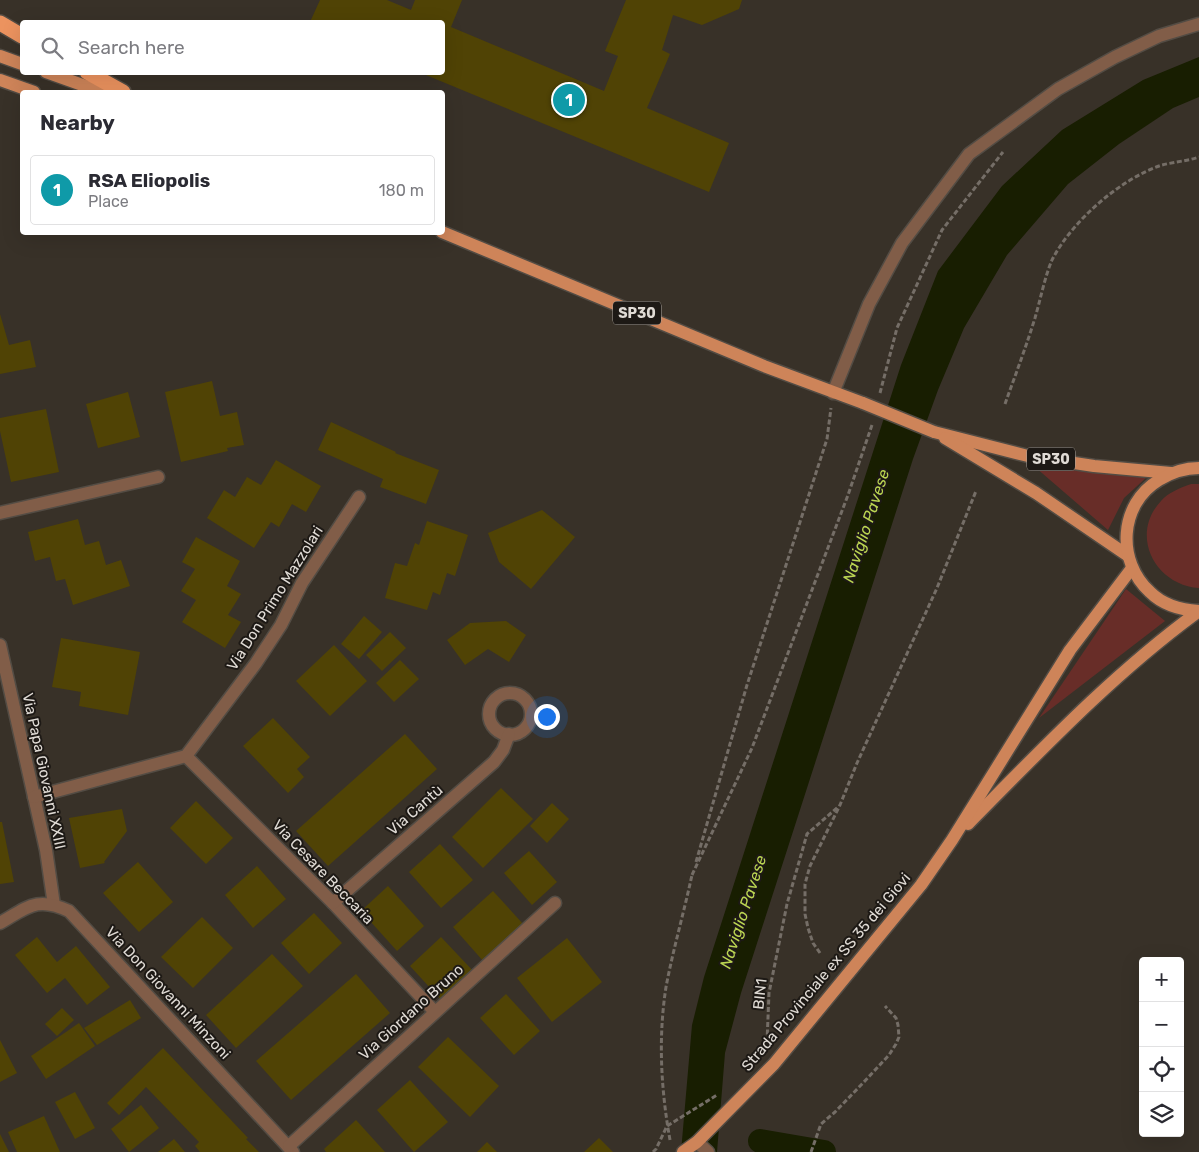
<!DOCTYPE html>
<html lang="en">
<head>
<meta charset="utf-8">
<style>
	body { margin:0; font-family:Rubik,sans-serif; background:#f2f2f3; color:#2b2b33 }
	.controls { position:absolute; right:15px; bottom:15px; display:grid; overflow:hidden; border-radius:5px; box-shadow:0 5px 20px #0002 }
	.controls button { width:45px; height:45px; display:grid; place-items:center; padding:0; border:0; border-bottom:1px solid #e1e1e2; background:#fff; color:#2b2b33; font:25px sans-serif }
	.you { position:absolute; left:546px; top:716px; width:18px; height:18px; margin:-12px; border:4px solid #fff; border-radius:50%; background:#1a73e8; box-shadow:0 0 0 8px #1a73e833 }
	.badge { display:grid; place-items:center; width:32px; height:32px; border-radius:50%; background:#3e7474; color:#fff; font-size:16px; font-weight:700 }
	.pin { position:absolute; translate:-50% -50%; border:2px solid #fff; box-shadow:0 1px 5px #0006 }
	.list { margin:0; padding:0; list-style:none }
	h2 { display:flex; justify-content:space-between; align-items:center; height:65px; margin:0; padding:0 20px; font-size:21px }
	h2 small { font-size:16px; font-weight:400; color:#7c7c81 }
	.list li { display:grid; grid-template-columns:32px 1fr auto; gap:15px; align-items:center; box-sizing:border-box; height:70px; margin:0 10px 10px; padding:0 10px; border:1px solid #e1e1e2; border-radius:5px }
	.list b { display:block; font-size:19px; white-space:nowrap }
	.list p { margin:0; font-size:16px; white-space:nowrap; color:#7c7c81 }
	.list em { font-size:16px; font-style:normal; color:#7c7c81 }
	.icon { flex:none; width:28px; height:28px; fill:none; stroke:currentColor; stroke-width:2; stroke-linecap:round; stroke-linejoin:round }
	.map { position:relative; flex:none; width:1199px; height:1152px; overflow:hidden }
	.search { position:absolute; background:#fff; box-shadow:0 5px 20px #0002; left:20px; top:20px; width:425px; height:55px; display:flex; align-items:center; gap:12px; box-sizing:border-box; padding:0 18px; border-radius:5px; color:#7c7c81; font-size:19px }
	.panel { position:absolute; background:#fff; box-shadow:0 5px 20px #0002; left:20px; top:90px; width:425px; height:145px; border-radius:5px }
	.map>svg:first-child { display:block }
	.green { fill:#682d28 }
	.water { fill:#181e01 }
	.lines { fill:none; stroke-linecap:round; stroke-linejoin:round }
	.canal { stroke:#181e01; stroke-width:24 }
	.building { fill:#504305 }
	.minor-casing { stroke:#534c44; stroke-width:15 }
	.tertiary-casing { stroke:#534c44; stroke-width:15 }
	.primary-casing { stroke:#534c44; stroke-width:15 }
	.motorway-casing { stroke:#534c44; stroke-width:18 }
	.path { stroke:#756e67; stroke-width:3; stroke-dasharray:5 2.5; stroke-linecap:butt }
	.minor { stroke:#815d48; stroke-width:12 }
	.tertiary { stroke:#815d48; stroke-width:12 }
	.primary { stroke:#ce8459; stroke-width:12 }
	.motorway { stroke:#ec935f; stroke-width:15 }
	.primary-bridge-casing { stroke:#534c44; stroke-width:15; stroke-linecap:butt }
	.primary-bridge { stroke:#ce8459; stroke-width:12 }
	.labels { text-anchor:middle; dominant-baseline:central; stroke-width:4; stroke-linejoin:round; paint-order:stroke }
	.shield { fill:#1d1915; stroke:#a6a19b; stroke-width:1 }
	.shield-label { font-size:14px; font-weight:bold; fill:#e0dbd5 }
	.street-label { font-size:15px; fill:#e0dbd5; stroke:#1d1915 }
	.water-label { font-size:16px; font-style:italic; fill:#bbd552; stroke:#1d1915 }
</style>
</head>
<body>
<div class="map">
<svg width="1199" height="1152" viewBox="0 0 1199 1152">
	<rect width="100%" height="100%" fill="#383128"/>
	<g class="green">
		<path d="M1035 467 1148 476 1124 498 1108 530Z"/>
		<path d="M1191 484H1199V588C1155 585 1129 535 1161 501 1169 492 1180 488 1191 484Z"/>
		<path d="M1126 589 1165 621 1039 718Z"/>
	</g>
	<path class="water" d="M1199 57V97L1173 108 1119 144 1068 184 1007 255 964 328 938 390 913 459 741 993 725 1053 717 1152H681L692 1025 704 977 901 365 938 271 1002 186 1062 130 1143 80Z"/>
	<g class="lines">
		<path class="canal" d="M760 1141 824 1152"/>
	</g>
	<g class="building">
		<path d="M320 0H387L411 10 415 0H462L451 27 604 91 618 56 605 51 626 0H742L739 9 702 25 673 15 662 50 670 54 647 108 729 143 709 192 421 73 442 72V22H310Z"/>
		<path d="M0 314 9 345 30 340 36 367 0 374Z"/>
		<path d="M212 381 220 416 237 412 244 445 227 448 228 451 181 462 165 392Z"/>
		<path d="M128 392 140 437 98 448 86 404Z"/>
		<path d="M46 409 59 472 11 482 0 431V418Z"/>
		<path d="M331 422 396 452 395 453 439 470 426 504 380 487 383 479 318 450Z"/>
		<path d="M276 460 321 486 306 512 292 504 279 527 271 522 254 548 207 518 224 490 235 497 247 477 261 485Z"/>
		<path d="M542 510 575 537 531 589 499 562 488 533Z"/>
		<path d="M78 519 85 545 99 541 106 565 121 560 130 586 73 605 65 579 56 581 50 557 35 561 28 532Z"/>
		<path d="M427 521 468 535 455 576 447 573 440 595 433 592 427 610 385 598 395 563 407 566 415 543 419 545Z"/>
		<path d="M196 537 240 561 227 586 241 594 228 615 241 622 225 648 182 622 196 600 181 591 195 569 182 562Z"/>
		<path d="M364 616 382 632 359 659 341 644Z"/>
		<path d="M506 621 526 635 509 662 488 649 465 665 447 640 470 623Z"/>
		<path d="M390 632 406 648 382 671 366 655Z"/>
		<path d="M61 638 140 652 128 715 79 706 81 692 52 687Z"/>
		<path d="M334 645 367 681 330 716 296 681Z"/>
		<path d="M400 660 419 679 394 702 376 683Z"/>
		<path d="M273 718 310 757 297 769 304 777 288 793 243 746Z"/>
		<path d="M405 734 437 769 328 866 296 831Z"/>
		<path d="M501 788 533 819 483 868 452 837Z"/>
		<path d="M196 801 233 838 206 864 170 828Z"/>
		<path d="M552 803 569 819 547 843 530 826Z"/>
		<path d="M122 809 127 831 104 862 105 863 80 868 69 818Z"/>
		<path d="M0 822H2L14 882 0 884Z"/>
		<path d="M440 844 473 880 441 908 409 872Z"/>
		<path d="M529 851 557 882 532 905 504 873Z"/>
		<path d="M138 862 173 902 139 932 103 893Z"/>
		<path d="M257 866 286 899 253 928 225 895Z"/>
		<path d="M388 886 424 926 397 951 361 911Z"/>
		<path d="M493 891 525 926 484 962 453 927Z"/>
		<path d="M314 913 342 943 309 974 281 943Z"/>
		<path d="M202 917 233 948 193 988 161 957Z"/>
		<path d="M37 937 57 962 76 946 110 987 87 1005 65 978 47 993 15 955Z"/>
		<path d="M441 937 475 973 443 1002 410 966Z"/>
		<path d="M567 938 602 982 552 1022 517 978Z"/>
		<path d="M272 954 303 986 236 1048 206 1015Z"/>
		<path d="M356 974 390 1013 291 1100 256 1061Z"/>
		<path d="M506 994 540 1031 514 1055 480 1018Z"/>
		<path d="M130 1000 141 1018 97 1045 84 1028Z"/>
		<path d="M62 1008 74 1020 57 1036 45 1024Z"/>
		<path d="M79 1023 95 1046 46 1079 31 1056Z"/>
		<path d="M448 1037 499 1086 470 1117 418 1067Z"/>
		<path d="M0 1040 17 1073 0 1082Z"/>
		<path d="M163 1048 248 1138 246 1139 259 1152H200L195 1146 199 1142 146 1087 119 1115 107 1103Z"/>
		<path d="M410 1080 448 1122 414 1152 377 1110Z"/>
		<path d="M75 1092 95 1128 75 1139 55 1102Z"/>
		<path d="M141 1105 159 1128 129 1152 111 1129Z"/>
		<path d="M44 1116 60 1152H17L8 1132Z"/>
		<path d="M356 1120 385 1152H326L324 1149Z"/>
		<path d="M0 1134 9 1152H0Z"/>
		<path d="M599 1138 613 1152H584Z"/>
		<path d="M174 1139 185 1152H158Z"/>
		<path d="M487 1142 497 1152H477Z"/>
	</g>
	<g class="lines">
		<defs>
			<g id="minor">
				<path d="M0 513 158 477"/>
				<path d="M0 645 46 850 54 905"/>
				<circle cx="510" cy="714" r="21"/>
				<path d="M186 756 333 903 435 1012"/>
				<path d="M34 797 186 756 256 663 281 625 302 583 359 497"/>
				<path d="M333 903 494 762 503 750 509 734"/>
				<path d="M0 923C28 907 37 896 69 911L293 1152"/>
				<path d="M697 1142 708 1152"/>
				<path d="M289 1146 555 903"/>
			</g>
			<path id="tertiary" d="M833 393 869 304 902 243 969 154 1058 89 1115 57 1159 36 1199 24"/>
			<g id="primary">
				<path d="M0 56 22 64"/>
				<path d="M46 72 102 92"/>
				<path d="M0 80 34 92"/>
				<path d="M442 232 764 366 863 403"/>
				<path d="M934 432 1028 456 1094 466 1171 473"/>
				<path d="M945 438 1036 493 1127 555"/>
				<path d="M1199 468C1184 468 1172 472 1159 480 1119 504 1116 561 1150 592 1163 605 1181 610 1199 611"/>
				<path d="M968 824C1042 749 1114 673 1199 611"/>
				<path d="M683 1152 697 1142 774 1064 921 885 952 840 1070 650 1132 568"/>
			</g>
			<g id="motorway">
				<path d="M0 23 22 36"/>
				<path d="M87 72 123 92"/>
			</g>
		</defs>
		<use href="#minor" class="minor-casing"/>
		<use href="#tertiary" class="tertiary-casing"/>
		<use href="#primary" class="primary-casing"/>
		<use href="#motorway" class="motorway-casing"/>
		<g class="path">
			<path d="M880 393 897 328 942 230 1003 152"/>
			<path d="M1005 404C1015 376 1026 347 1035 318 1040 301 1045 276 1052 260 1072 221 1120 179 1162 165 1174 162 1187 161 1199 157"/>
			<path d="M696 862 747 685 827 439 831 408"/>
			<path d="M692 875 752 748 848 495 872 425"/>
			<path d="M820 953 813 943 808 928 805 914V884L810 866 840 805 857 763 937 588 976 491"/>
			<path d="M767 1042 769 993 787 904 807 834 838 807"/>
			<path d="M670 1140C661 1090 658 1038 666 987 673 950 684 912 692 875"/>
			<path d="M653 1152 656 1149 667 1126 717 1095"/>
			<path d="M811 1152 821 1124 835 1112 862 1084 889 1055 896 1044 899 1037 898 1025 896 1018 885 1006"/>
		</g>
		<use href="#minor" class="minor"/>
		<use href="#tertiary" class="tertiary"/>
		<use href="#primary" class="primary"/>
		<use href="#motorway" class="motorway"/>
		<defs>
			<path id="primary-bridge" d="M863 403 934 432"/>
		</defs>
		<use href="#primary-bridge" class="primary-bridge-casing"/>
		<use href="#primary-bridge" class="primary-bridge"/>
	</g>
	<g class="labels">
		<g class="shield">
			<rect x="613" y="301.5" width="48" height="23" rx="4"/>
			<rect x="1027" y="447.5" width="48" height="23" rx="4"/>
		</g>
		<g class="shield-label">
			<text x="637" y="313">SP30</text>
			<text x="1051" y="459">SP30</text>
		</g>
		<g class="street-label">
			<text transform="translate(275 598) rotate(-58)">Via Don Primo Mazzolari</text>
			<text transform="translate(44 771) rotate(78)">Via Papa Giovanni XXIII</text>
			<text transform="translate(415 810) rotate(-41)">Via Cantù</text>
			<text transform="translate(323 872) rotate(46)">Via Cesare Beccaria</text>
			<text transform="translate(826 972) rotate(-50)">Strada Provinciale ex SS 35 dei Giovi</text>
			<text transform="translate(168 993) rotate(47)">Via Don Giovanni Minzoni</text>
			<text transform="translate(760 994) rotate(-84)">BIN1</text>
			<text transform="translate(411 1012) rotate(-42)">Via Giordano Bruno</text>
		</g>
		<g class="water-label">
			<text transform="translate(866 526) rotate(-72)">Naviglio Pavese</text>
			<text transform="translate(743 912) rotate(-72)">Naviglio Pavese</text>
		</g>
	</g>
</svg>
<div class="controls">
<button>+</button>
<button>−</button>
<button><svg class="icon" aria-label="locate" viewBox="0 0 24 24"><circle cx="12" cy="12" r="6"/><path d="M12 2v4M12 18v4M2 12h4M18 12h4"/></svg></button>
<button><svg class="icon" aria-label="layers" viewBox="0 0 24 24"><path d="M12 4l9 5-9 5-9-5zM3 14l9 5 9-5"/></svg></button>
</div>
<div class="you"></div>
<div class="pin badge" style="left:569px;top:100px;background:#0f9aa8">1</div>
<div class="search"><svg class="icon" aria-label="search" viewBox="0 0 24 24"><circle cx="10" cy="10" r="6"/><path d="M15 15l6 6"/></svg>Search here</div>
<section class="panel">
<h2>Nearby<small></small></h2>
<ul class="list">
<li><span class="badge" style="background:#0f9aa8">1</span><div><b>RSA Eliopolis</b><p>Place</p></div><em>180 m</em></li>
</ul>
</section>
</div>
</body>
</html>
